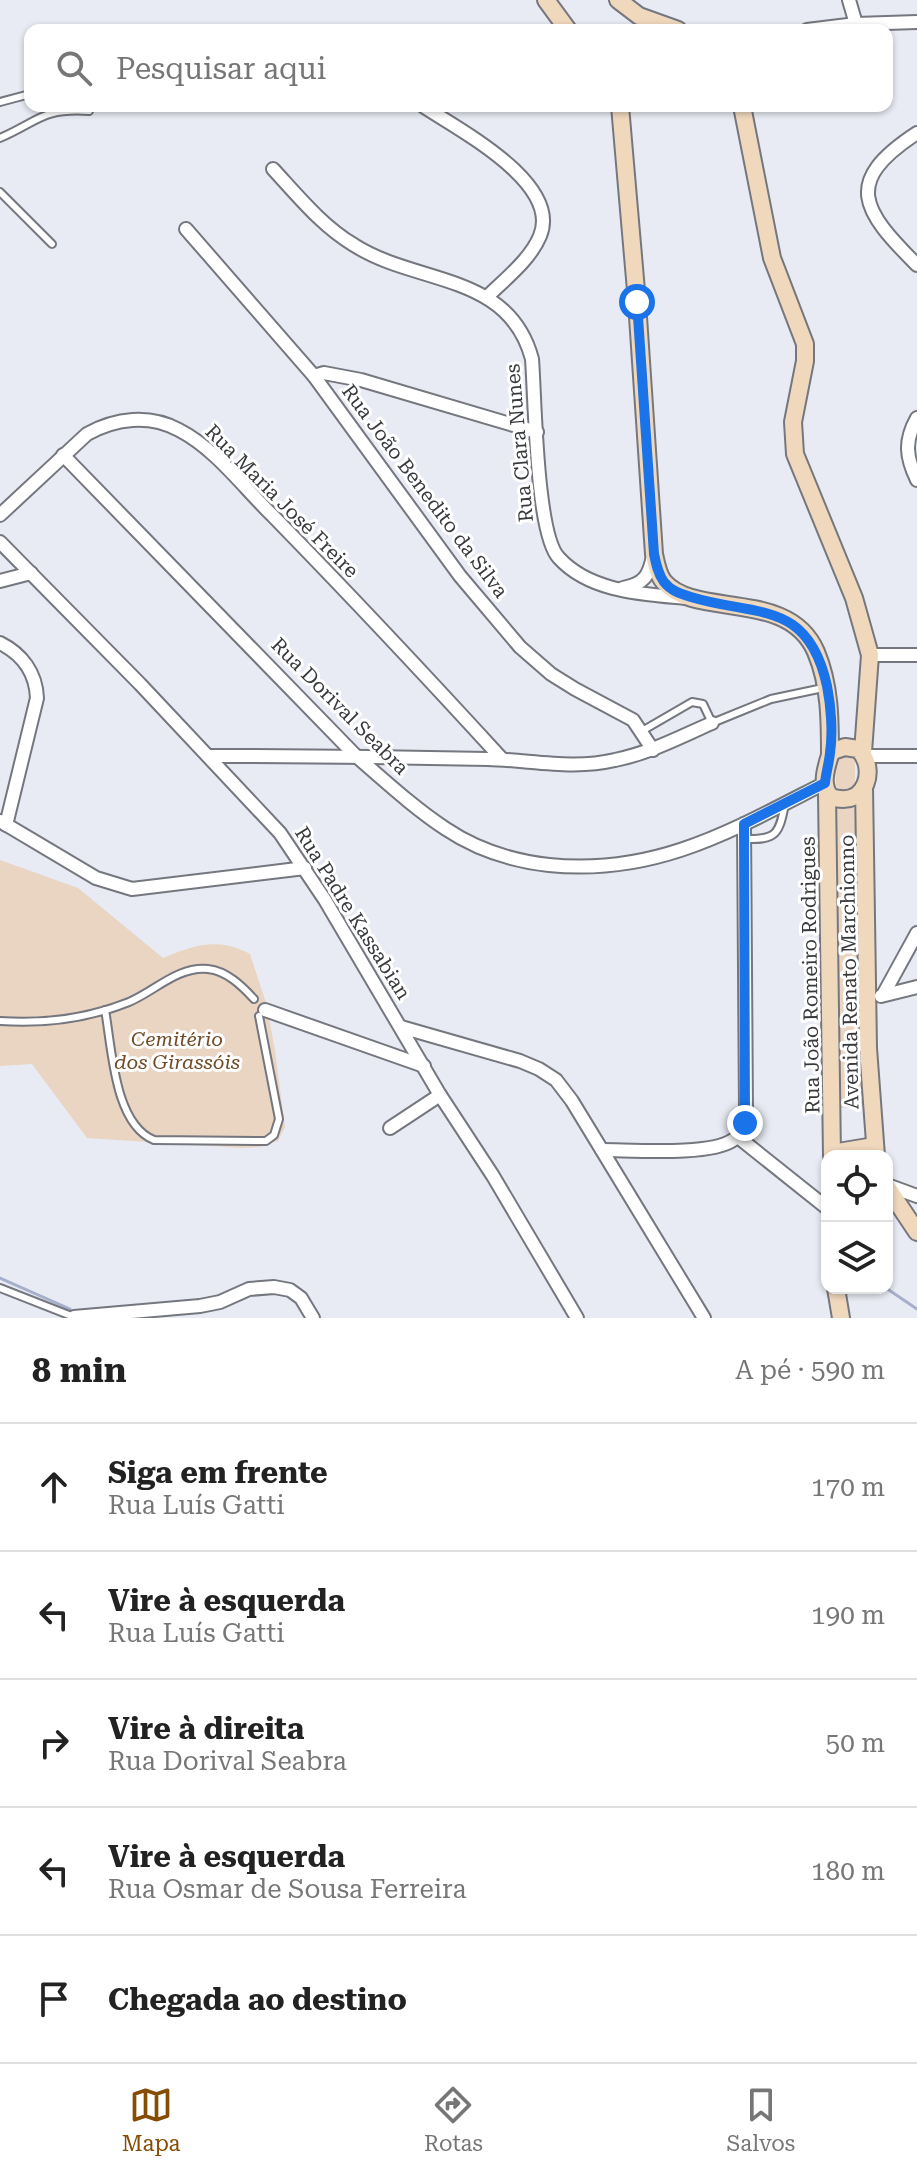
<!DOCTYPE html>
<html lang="pt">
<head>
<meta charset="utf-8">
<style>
	body { margin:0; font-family:"Roboto Serif",serif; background:#f2f2f2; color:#222 }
	.controls { position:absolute; right:24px; bottom:24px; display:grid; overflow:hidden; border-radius:16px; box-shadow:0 2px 6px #0004 }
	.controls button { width:72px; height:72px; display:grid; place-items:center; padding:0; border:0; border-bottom:2px solid #e0e0e0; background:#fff; color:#222; font:40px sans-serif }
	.stop { position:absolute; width:24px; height:24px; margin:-18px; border:6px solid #1a73e8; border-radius:50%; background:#fff }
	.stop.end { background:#1a73e8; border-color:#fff; box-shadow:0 2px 8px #0008 }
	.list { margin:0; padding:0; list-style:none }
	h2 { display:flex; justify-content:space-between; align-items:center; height:104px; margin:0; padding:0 32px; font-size:34px }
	h2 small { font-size:26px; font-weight:400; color:#767676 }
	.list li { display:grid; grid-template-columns:52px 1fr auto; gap:24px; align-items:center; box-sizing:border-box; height:128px; padding:0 32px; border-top:2px solid #e0e0e0 }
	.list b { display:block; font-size:30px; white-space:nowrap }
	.list p { margin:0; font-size:26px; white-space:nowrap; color:#767676 }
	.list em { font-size:26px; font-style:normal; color:#767676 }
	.icon { flex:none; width:44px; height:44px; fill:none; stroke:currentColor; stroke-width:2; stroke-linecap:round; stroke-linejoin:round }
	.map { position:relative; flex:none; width:917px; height:1318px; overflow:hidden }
	.search { position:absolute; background:#fff; box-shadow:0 2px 6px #0004; left:24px; right:24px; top:24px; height:88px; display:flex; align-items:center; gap:20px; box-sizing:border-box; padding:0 28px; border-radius:16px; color:#767676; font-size:30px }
	.sheet { height:744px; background:#fff }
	nav { display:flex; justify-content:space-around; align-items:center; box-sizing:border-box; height:112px; border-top:2px solid #e0e0e0; background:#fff; font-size:22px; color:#767676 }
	nav a { display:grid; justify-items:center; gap:4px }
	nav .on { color:#864c01 }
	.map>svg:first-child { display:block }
	.green { fill:#ead4c2 }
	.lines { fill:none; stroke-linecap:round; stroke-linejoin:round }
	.stream { stroke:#a6afcb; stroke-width:3 }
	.lane-casing { stroke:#75777f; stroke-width:10 }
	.street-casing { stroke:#75777f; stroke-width:16 }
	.secondary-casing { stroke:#75777f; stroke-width:20 }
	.lane { stroke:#fff; stroke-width:6 }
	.street { stroke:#fff; stroke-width:12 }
	.secondary { stroke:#f0d8bd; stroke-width:16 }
	.route { stroke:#1a73e8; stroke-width:10 }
	.labels { text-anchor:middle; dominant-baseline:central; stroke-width:6; stroke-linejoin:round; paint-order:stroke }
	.street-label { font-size:20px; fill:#37393c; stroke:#fff }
	.park-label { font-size:20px; font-style:italic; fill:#704b27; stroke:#fff }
</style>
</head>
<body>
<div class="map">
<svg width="917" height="1318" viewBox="0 0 917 1318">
	<rect width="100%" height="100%" fill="#e8ebf3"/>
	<g class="green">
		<path d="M847 754 855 759V791L846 794 836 786 835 757Z"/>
		<path d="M835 808H864L867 1107 838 1108Z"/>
		<path d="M0 860 78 888 163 958C195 945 218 937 250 954L266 1003 275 1050 285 1127 278 1141 260 1147 242 1148 87 1138 32 1064 0 1066Z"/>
	</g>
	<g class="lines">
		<g class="stream">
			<path d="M0 1278 70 1309"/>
			<path d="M886 1288 917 1309"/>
		</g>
		<defs>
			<g id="lane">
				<path d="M0 102 30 94"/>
				<path d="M0 138C39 121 42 108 89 111"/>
				<path d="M0 192 52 244"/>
				<path d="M642 731 692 702 703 704 712 723 771 699 823 688"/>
				<path d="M744 839C776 840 779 835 785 804"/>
				<path d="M105 1010C112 1048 114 1124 154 1140L266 1141 274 1135 279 1119 259 1016"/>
				<path d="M0 1021C43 1024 89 1018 129 1002 155 991 178 966 208 969 227 971 242 986 254 999"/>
				<path d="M0 1288 74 1317"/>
			</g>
			<g id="street">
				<path d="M849 0 856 24"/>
				<path d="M807 30 856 24 917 22"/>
				<path d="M423 106C459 130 562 183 540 236 530 260 505 279 487 297"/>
				<path d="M917 133C842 182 862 210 917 265"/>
				<path d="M273 169C298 196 322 226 354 245 416 285 509 272 532 359 535 397 536 535 559 558 590 592 643 594 686 598"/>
				<path d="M186 229 314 376 460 576 520 647 551 674 575 689 633 720 653 750"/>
				<path d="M314 376 324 373 361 380 537 432"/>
				<path d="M917 418C904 441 906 457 917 480"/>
				<path d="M63 455 356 756C385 781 414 808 446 829 476 849 513 861 549 865 656 876 733 830 825 783"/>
				<path d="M0 515 87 434C116 418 149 414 179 430 216 449 244 488 273 516 351 596 427 677 502 759"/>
				<path d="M0 542 140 684 280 833 325 900 440 1095 493 1176 577 1318"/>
				<path d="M0 581 31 573"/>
				<path d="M623 588C644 584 649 576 653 556"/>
				<path d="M0 643C22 654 36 673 37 698L6 825"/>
				<path d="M870 655H917"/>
				<path d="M208 756C302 756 395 757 488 759 531 760 573 770 615 760 650 753 680 737 712 723"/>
				<path d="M865 756H917"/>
				<path d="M0 821 96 878 132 889 305 868"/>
				<path d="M883 995 917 933"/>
				<path d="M881 996 917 987"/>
				<path d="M265 1010 424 1066"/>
				<path d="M401 1027 520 1061 539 1069 556 1080 572 1101 704 1318"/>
				<path d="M390 1128 440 1095"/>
				<path d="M738 1137 827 1208"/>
				<path d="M602 1150C632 1150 710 1156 733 1140 743 1134 745 1124 746 1113L744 824"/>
				<path d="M887 1185 917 1196"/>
				<path d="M74 1317 200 1306 220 1302 249 1289 274 1287 290 1290 301 1298 313 1318"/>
			</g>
			<g id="secondary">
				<path d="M546 0 568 30"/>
				<path d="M618 0 639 16 678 30"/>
				<path d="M620 106 637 302 654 554C656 564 658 575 664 582 696 619 789 588 816 652 830 685 830 720 830 755"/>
				<path d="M742 106 772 258 805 344V361L793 422 795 454 854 598 870 655 863 752"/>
				<path d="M845 747 858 749C877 766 868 809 831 797 820 786 826 768 830 755L833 751Z"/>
				<path d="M864 787 868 1048 876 1156"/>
				<path d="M827 794 832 1156"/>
				<path d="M832 1153 874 1146"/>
				<path d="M887 1187 917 1232"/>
				<path d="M836 1288 841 1318"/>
			</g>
		</defs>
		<use href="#lane" class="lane-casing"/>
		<use href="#street" class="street-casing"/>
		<use href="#secondary" class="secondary-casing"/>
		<use href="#lane" class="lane"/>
		<use href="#street" class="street"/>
		<use href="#secondary" class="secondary"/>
	</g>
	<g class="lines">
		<path class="route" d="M637 302 654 554C656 564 658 574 664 582 671 591 681 594 691 597 756 617 808 599 827 686 831 706 833 733 830 753 829 763 826 773 825 783L744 824 745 1123"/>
	</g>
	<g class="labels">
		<g class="street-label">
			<text transform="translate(519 443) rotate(-95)">Rua Clara Nunes</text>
			<text transform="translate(425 491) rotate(53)">Rua João Benedito da Silva</text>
			<text transform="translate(282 501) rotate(45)">Rua Maria José Freire</text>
			<text transform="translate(340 706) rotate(45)">Rua Dorival Seabra</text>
			<text transform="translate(353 913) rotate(58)">Rua Padre Kassabian</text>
			<text transform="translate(849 972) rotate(-91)">Avenida Renato Marchionno</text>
			<text transform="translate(810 975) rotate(-91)">Rua João Romeiro Rodrigues</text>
		</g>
		<g class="park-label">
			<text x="177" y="1039">Cemitério<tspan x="177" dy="23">dos Girassóis</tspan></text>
		</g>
	</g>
</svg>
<div class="controls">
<button><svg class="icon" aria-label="locate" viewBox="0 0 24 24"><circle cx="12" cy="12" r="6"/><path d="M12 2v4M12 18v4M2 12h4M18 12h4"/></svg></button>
<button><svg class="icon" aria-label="layers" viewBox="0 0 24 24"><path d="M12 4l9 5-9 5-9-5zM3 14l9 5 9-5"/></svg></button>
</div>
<div class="stop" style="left:637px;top:302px"></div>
<div class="stop end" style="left:745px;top:1123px"></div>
<div class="search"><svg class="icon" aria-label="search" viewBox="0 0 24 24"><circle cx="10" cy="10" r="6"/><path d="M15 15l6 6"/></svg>Pesquisar aqui</div>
</div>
<section class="sheet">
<h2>8 min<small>A pé · 590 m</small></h2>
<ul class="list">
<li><svg class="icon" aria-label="ahead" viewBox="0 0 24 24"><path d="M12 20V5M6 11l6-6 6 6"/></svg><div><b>Siga em frente</b><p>Rua Luís Gatti</p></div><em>170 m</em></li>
<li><svg class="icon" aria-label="left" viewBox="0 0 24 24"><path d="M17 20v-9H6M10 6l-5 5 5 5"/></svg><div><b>Vire à esquerda</b><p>Rua Luís Gatti</p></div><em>190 m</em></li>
<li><svg class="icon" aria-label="right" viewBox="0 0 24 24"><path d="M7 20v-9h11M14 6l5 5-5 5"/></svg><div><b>Vire à direita</b><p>Rua Dorival Seabra</p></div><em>50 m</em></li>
<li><svg class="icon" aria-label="left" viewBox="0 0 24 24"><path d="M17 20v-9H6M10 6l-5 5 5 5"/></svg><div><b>Vire à esquerda</b><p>Rua Osmar de Sousa Ferreira</p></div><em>180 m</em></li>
<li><svg class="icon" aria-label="arrive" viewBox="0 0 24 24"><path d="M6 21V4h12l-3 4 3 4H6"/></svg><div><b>Chegada ao destino</b></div></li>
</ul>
</section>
<nav>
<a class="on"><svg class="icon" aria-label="map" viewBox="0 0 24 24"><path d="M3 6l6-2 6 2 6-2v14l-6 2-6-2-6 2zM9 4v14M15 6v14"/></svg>Mapa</a>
<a><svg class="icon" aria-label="directions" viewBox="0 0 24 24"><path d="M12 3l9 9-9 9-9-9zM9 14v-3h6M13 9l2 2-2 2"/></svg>Rotas</a>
<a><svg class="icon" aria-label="saved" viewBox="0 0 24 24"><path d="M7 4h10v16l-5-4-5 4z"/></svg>Salvos</a>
</nav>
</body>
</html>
